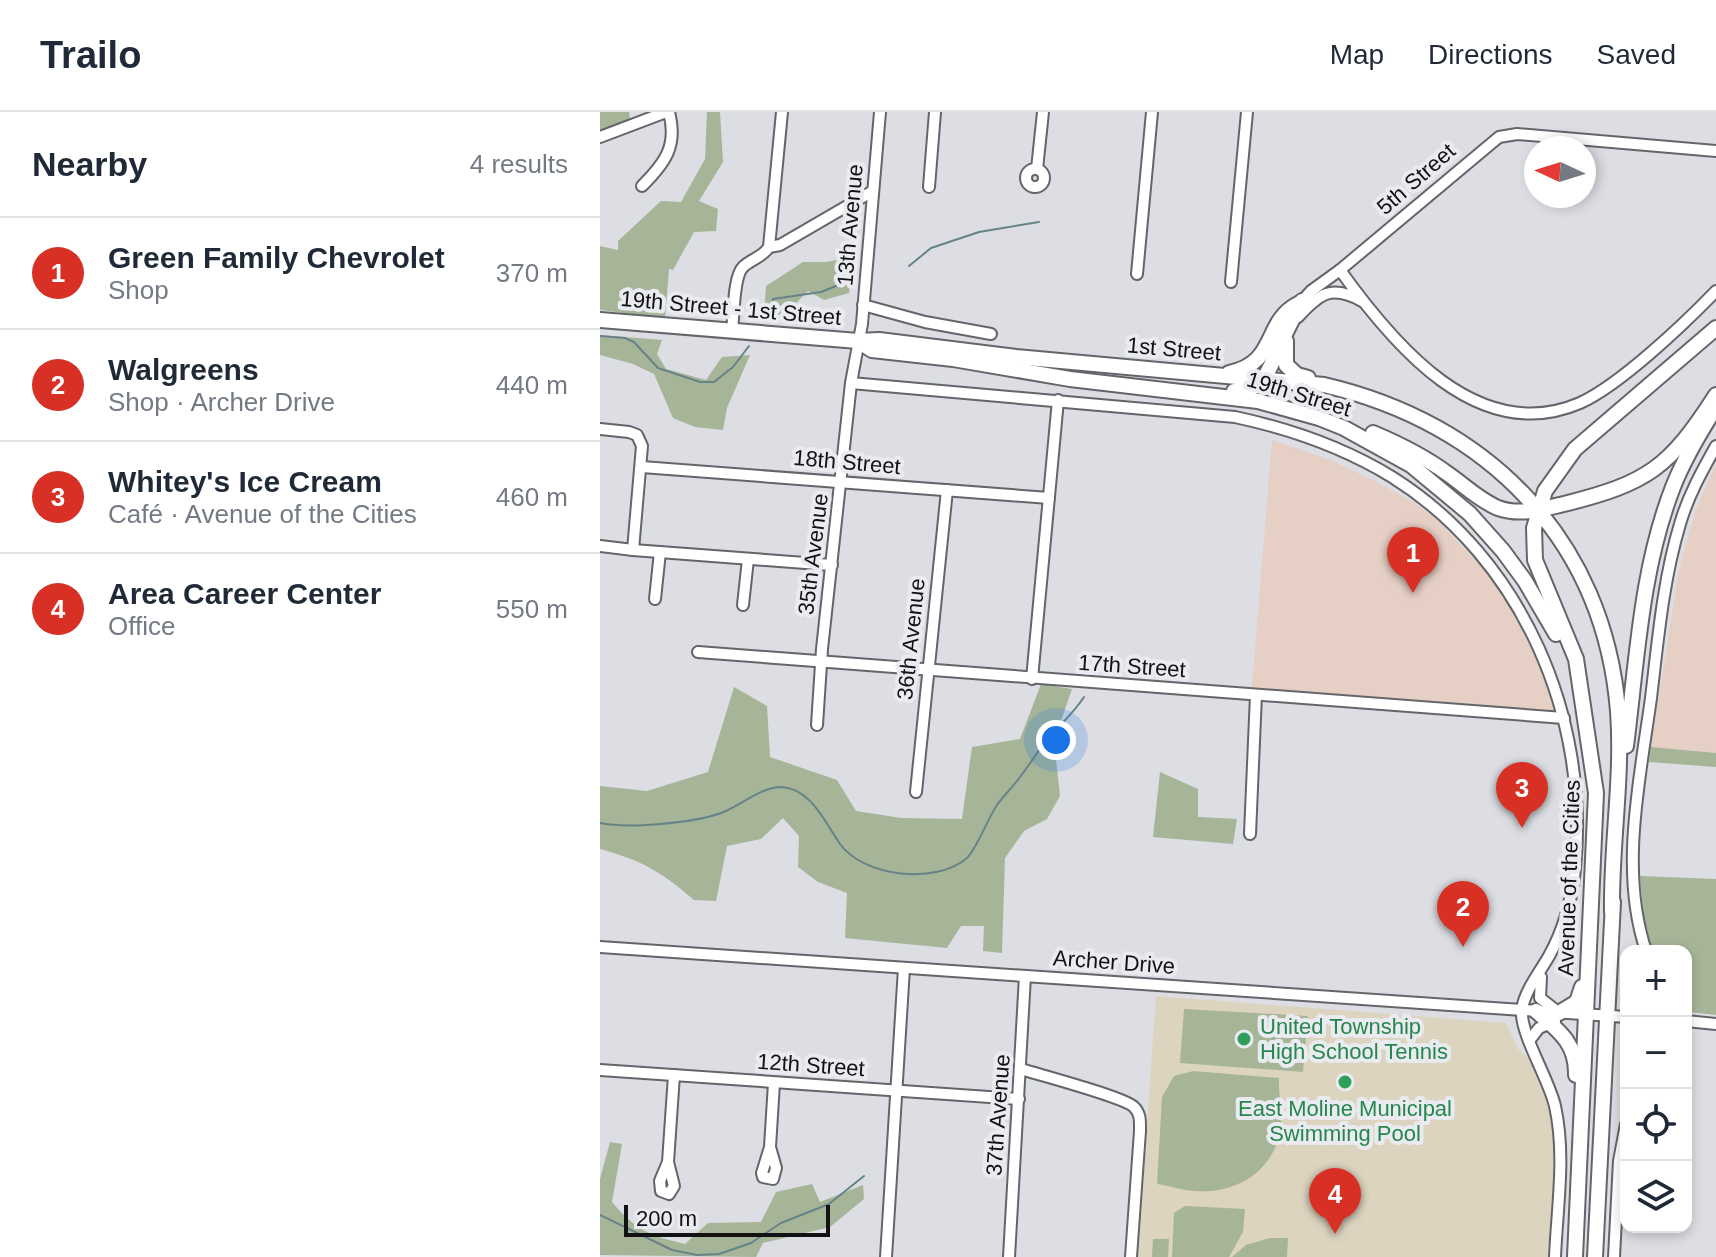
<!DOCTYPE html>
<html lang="en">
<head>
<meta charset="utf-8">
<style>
	body { margin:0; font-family:Arial,sans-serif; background:#f2f2f3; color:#1f2937 }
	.controls { position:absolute; right:24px; bottom:24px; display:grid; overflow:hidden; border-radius:16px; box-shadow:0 4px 12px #0003 }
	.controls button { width:72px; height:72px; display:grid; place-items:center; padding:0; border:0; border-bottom:2px solid #e0e1e3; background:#fff; color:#1f2937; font:40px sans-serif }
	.compass { position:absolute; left:924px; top:24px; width:72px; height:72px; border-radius:50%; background:#fff; box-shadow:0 4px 12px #0003; rotate:274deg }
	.scale { position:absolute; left:24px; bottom:20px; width:206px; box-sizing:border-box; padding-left:8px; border:4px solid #121214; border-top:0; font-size:22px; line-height:28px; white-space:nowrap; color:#121214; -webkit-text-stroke:6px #e9ebf0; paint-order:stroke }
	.you { position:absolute; left:456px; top:628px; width:28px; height:28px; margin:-20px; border:6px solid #fff; border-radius:50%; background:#1a73e8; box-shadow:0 0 0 12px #1a73e833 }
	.badge { display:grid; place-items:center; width:52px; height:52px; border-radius:50%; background:#d93025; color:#fff; font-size:26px; font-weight:700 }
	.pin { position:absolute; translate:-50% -66px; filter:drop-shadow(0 2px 4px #0008) }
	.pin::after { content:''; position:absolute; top:42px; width:28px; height:24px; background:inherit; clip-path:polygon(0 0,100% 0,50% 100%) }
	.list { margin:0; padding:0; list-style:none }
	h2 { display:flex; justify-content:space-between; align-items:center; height:104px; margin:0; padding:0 32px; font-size:34px }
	h2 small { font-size:26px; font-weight:400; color:#747a83 }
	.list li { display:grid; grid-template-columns:52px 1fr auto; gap:24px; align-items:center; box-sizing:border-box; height:112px; padding:0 32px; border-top:2px solid #e0e1e3 }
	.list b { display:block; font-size:30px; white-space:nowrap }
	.list p { margin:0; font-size:26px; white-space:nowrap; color:#747a83 }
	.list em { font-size:26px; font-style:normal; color:#747a83 }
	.icon { flex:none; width:44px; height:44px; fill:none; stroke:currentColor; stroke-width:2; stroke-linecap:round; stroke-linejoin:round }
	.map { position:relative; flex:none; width:1116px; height:1145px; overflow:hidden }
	header { display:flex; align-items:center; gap:48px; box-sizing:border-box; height:112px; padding:0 40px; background:#fff; border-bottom:2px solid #e0e1e3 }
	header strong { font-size:38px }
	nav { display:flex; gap:44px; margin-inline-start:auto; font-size:28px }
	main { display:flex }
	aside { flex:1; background:#fff }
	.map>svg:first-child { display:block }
	.commercial { fill:#e6cfc4 }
	.education { fill:#dcd4bf }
	.green { fill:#a6b498 }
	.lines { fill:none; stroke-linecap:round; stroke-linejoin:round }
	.stream { stroke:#668488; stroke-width:2 }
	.minor-casing { stroke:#63656a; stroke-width:14 }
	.major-casing { stroke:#63656a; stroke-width:18 }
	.minor { stroke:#fff; stroke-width:10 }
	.major { stroke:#fff; stroke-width:14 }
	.leisure-dot { fill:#2e9e5b; stroke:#e9ebf0; stroke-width:3 }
	.labels { text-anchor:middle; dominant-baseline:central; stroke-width:8; stroke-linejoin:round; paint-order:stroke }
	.street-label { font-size:22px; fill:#121214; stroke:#e9ebf0 }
	.leisure-label { font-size:22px; fill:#27864d; stroke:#e9ebf0; text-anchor:start }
</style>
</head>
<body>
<header>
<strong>Trailo</strong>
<nav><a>Map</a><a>Directions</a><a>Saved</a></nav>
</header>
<main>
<aside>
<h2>Nearby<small>4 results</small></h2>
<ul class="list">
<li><span class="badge">1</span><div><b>Green Family Chevrolet</b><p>Shop</p></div><em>370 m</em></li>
<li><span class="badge">2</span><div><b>Walgreens</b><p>Shop · Archer Drive</p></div><em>440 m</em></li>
<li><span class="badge">3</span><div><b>Whitey's Ice Cream</b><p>Café · Avenue of the Cities</p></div><em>460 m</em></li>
<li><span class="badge">4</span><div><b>Area Career Center</b><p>Office</p></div><em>550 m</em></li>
</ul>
</aside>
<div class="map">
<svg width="1116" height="1145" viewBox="0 0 1116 1145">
	<rect width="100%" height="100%" fill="#dcdee3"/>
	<g class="commercial">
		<path d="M672 328 728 347 771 367 815 391 836 407 881 454 916 502 936 542 957 601 651 587Z"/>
		<path d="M1116 351V641L1051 635 1079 457 1095 400Z"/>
	</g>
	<path class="education" d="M556 884 906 911 918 937 944 958 959 1021 955 1145H538Z"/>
	<g class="green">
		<path d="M0 0H29L30 7 0 22Z"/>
		<path d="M107 0H120L123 50 99 89 118 97 116 119 94 120 73 158 69 157 65 206 0 198V134L18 138V129L61 89 81 90 105 47Z"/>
		<path d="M253 145 249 181 224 188 208 179 180 208 164 204 166 174 203 150H226Z"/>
		<path d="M0 223 62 228 57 242 66 257 106 268 122 245 150 243 127 296 123 318 95 315 73 306 54 262 33 252 0 243Z"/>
		<path d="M441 572 472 577 454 629 460 684 447 707 424 719 405 746 402 841 383 839 384 814H361L347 836 245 826 247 781 218 770 198 755 199 724 183 706 161 727 127 734 116 789 94 788C62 760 41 748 0 737V674L47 679 108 660 134 575 167 594 170 645 237 668 256 699 301 706 362 707 372 635 420 627Z"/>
		<path d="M1051 635 1116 641V655L1049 650Z"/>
		<path d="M560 660 598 677V705L637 707 633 732 553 725Z"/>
		<path d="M1040 764 1116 767V903L1090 900 1086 898V839H1053L1044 810Z"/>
		<path d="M584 897 708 904 703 960 580 951Z"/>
		<path d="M593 959 679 966C678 987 685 1008 678 1028 666 1065 631 1082 594 1079 582 1078 570 1074 557 1072L562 985 574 964Z"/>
		<path d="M10 1030 22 1032 12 1090C37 1119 48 1123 85 1132L108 1111 161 1110 176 1080 212 1072 220 1090 263 1073 264 1087 230 1115 163 1131 156 1145 0 1143V1067Z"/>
		<path d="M585 1094 645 1097 643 1120 629 1145H572L574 1101Z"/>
		<path d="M670 1126H688L687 1145H632L646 1133Z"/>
		<path d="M553 1127H569L568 1145H552Z"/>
	</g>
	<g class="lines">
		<g class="stream">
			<path d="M309 154 331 136 379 120 439 110"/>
			<path d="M169 203 173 187 221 180 246 170"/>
			<path d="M0 224 25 226 34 230 58 256 100 270H114L133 255 149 234"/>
			<path d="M0 711C28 717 99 711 126 699 142 692 162 675 181 675 211 676 226 712 240 732 264 765 336 773 367 746 376 738 388 706 397 693 404 683 413 675 420 665 431 651 440 635 452 622 464 609 475 599 484 585"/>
			<path d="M0 1103 72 1138 97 1143 119 1142 151 1131 181 1111 229 1092 264 1064"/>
		</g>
		<defs>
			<g id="minor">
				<path d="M0 25 66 0"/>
				<circle cx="435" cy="66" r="9"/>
				<path d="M437 57 443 0"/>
				<path d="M42 74C65 51 78 34 69 0"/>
				<path d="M329 75 335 0"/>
				<path d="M169 135 180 133 273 79"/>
				<path d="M740 158C793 232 878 335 980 291 1020 273 1084 212 1116 179"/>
				<path d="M537 162 552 0"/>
				<path d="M631 170 647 0"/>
				<path d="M702 189 711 179 740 158 899 25 917 22 1116 39"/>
				<path d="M263 193 325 210 391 222"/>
				<path d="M698 205C719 182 731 172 762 189"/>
				<path d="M132 219C134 204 133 165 143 155 151 147 163 145 169 135L182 0"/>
				<path d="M251 271 635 305C691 317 743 335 792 365 923 447 990 606 975 757 972 787 964 817 949 844 940 860 925 878 922 897 919 920 949 967 955 994 966 1043 957 1096 955 1145"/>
				<path d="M0 317 29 320 37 323 42 334 33 438"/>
				<path d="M42 355 449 386"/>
				<path d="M0 434 33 438 232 453"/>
				<path d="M55 487 60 440"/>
				<path d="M143 493 148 447"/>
				<path d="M98 540 964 606"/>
				<path d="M432 567 458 288"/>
				<path d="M217 613 222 537 251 271 262 212 280 0"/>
				<path d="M316 680 347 378"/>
				<path d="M650 722 656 583"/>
				<path d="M0 835 1026 905"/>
				<path d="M1046 839C1019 759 1040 667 1051 586 1058 528 1063 468 1080 412 1088 384 1102 359 1116 334"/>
				<path d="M941 865 940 886 958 900"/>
				<path d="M1086 909 1116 912"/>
				<path d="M929 929 939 916 955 909"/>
				<path d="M421 957C440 963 524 985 534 995 541 1002 540 1010 540 1019L531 1145"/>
				<path d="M0 958 419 987"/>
				<path d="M170 1035 162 1061 163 1065 173 1067 176 1056 170 1035 174 971"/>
				<path d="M68 1050 60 1069 61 1079 69 1082 74 1074 68 1050 74 963"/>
				<path d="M286 1145 304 856"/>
				<path d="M409 1145 425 864"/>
				<path d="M1014 1145 1019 1049 1026 1012"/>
			</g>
			<g id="major">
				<path d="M0 208 258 229 279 228 416 245 724 273C888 311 1004 428 1018 599 1023 665 1011 732 1012 799"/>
				<path d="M258 229 272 238 353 247 470 267 658 289 719 306 744 316 811 353 870 402 903 439 925 469 956 522"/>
				<path d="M686 229V253L697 263 708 266"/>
				<path d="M629 261C678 251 663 210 698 192"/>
				<path d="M634 279C664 281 669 257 679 235 686 219 694 204 702 189"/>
				<path d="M773 321C799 332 824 344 848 362 864 373 879 388 898 396 920 404 942 397 964 392 1048 371 1069 356 1116 283"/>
				<path d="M1026 634C1037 548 1041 457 1073 375 1084 347 1100 320 1116 295"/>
				<path d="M936 899C958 918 977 931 976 963"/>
				<path d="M959 901 977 890 982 875"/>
				<path d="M975 1145 996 681 976 547 935 448 934 416 945 379 975 337 1116 216"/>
				<path d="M995 1145 1013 790"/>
			</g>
		</defs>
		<use href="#minor" class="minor-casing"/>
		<use href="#major" class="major-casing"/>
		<use href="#minor" class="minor"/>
		<use href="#major" class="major"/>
	</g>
	<g class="leisure-dot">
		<circle cx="644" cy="927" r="8"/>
		<circle cx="745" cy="970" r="8"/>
	</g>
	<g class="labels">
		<g class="street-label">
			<text transform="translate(816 67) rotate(-41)">5th Street</text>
			<text transform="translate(250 113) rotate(-85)">13th Avenue</text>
			<text transform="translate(131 196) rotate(5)">19th Street - 1st Street</text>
			<text transform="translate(574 237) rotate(5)">1st Street</text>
			<text transform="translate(699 282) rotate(17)">19th Street</text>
			<text transform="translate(247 350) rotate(5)">18th Street</text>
			<text transform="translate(213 442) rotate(-83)">35th Avenue</text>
			<text transform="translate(311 527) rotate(-84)">36th Avenue</text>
			<text transform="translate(532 554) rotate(4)">17th Street</text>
			<text transform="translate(969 766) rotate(-88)">Avenue of the Cities</text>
			<text transform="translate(514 850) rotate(4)">Archer Drive</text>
			<text transform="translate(211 953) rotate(4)">12th Street</text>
			<text transform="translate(398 1003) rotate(-86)">37th Avenue</text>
		</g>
		<g class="leisure-label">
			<text x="660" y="914">United Township<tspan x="660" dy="25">High School Tennis</tspan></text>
			<text x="745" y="996" text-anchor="middle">East Moline Municipal<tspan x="745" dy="25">Swimming Pool</tspan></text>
		</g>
	</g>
</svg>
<div class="controls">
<button>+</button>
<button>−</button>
<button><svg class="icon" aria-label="locate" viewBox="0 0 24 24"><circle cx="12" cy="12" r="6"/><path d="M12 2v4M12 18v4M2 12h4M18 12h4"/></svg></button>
<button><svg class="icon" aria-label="layers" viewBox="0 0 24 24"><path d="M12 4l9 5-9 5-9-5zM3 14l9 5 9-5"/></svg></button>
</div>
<svg class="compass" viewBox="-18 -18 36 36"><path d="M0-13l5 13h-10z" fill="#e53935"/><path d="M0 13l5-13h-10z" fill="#747a83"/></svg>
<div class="scale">200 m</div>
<div class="you"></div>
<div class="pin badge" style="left:813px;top:481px">1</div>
<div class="pin badge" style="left:863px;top:835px">2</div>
<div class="pin badge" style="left:922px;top:716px">3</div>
<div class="pin badge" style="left:735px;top:1122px">4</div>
</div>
</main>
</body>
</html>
